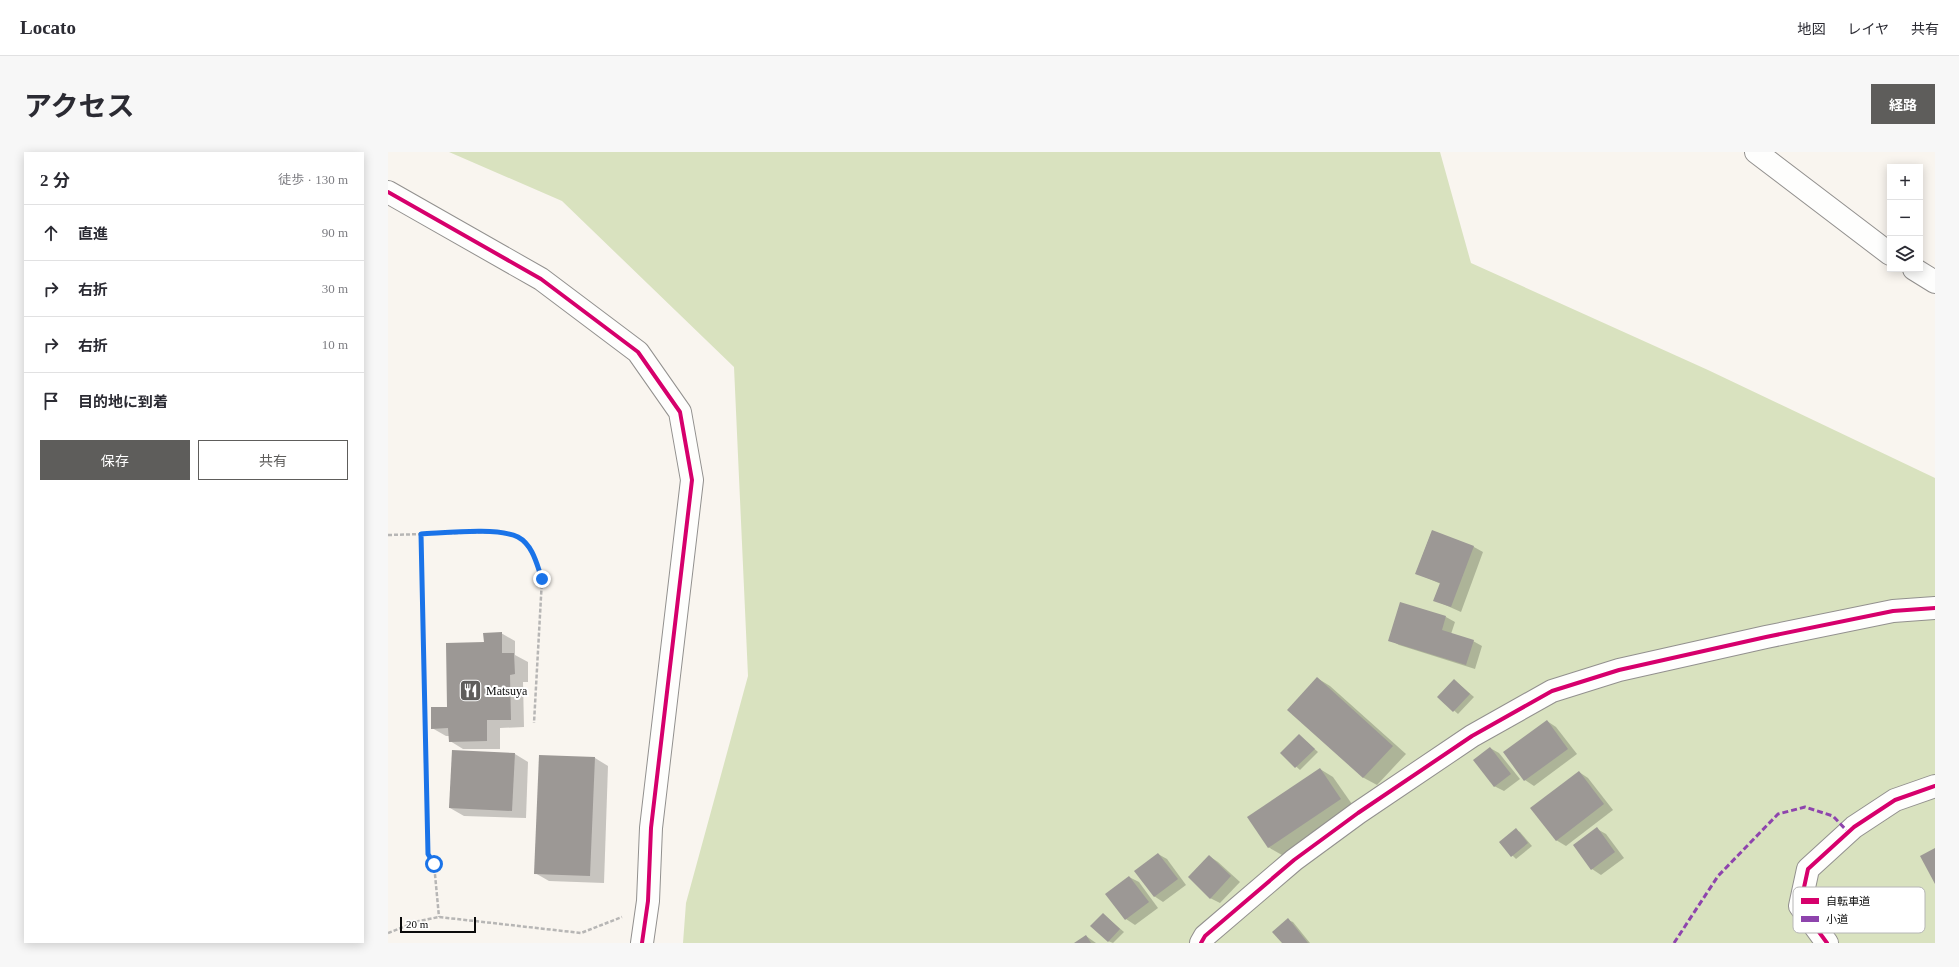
<!DOCTYPE html>
<html lang="ja">
<head>
<meta charset="utf-8">
<style>
	body { margin:0; font-family:"Times New Roman","Noto Sans JP",serif; background:#f7f7f7; color:#2b2b33 }
	.controls { position:absolute; right:12px; top:12px; display:grid; overflow:hidden; border-radius:0px; box-shadow:0 2px 10px #0003 }
	.controls button { width:36px; height:36px; display:grid; place-items:center; padding:0; border:0; border-bottom:1px solid #e1e1e2; background:#fff; color:#2b2b33; font:20px sans-serif }
	.scale { position:absolute; left:12px; bottom:10px; width:76px; box-sizing:border-box; padding-left:4px; border:2px solid #0b0b0b; border-top:0; font-size:11px; line-height:14px; white-space:nowrap; color:#0b0b0b; -webkit-text-stroke:3px #fff; paint-order:stroke }
	.stop { position:absolute; width:12px; height:12px; margin:-9px; border:3px solid #1a73e8; border-radius:50%; background:#fff }
	.stop.end { background:#1a73e8; border-color:#fff; box-shadow:0 1px 4px #0008 }
	.list { margin:0; padding:0; list-style:none }
	h2 { display:flex; justify-content:space-between; align-items:center; height:52px; margin:0; padding:0 16px; font-size:17px }
	h2 small { font-size:13px; font-weight:400; color:#7c7c81 }
	.list li { display:grid; grid-template-columns:26px 1fr auto; gap:12px; align-items:center; box-sizing:border-box; height:56px; padding:0 16px; border-top:1px solid #e1e1e2 }
	.list b { display:block; font-size:15px; white-space:nowrap }
	.list em { font-size:13px; font-style:normal; color:#7c7c81 }
	.actions { display:flex; gap:8px; padding:12px 16px }
	.actions a { flex:1; padding:9px 0; border:1px solid #5e5d5b; border-radius:0px; text-align:center; font-size:14px; color:#5e5d5b }
	.actions .main { background:#5e5d5b; color:#fff }
	.icon { flex:none; width:22px; height:22px; fill:none; stroke:currentColor; stroke-width:2; stroke-linecap:round; stroke-linejoin:round }
	.map { position:relative; flex:none; width:1547px; height:791px; overflow:hidden; border-radius:0px }
	header { display:flex; align-items:center; gap:24px; box-sizing:border-box; height:56px; padding:0 20px; background:#fff; border-bottom:1px solid #e1e1e2 }
	header strong { font-size:19px }
	nav { display:flex; gap:22px; margin-inline-start:auto; font-size:14px }
	.intro { display:flex; align-items:center; justify-content:space-between; box-sizing:border-box; height:96px; padding:0 24px }
	h1 { margin:0; font-size:28px }
	.button { padding:10px 18px; border-radius:0px; background:#5e5d5b; color:#fff; font-size:14px; font-weight:700 }
	main { display:flex; gap:24px; padding:0 24px }
	aside { flex:1; background:#fff; border-radius:0px; box-shadow:0 2px 10px #0003 }
	.map>svg:first-child { display:block }
	.forest { fill:#d9e2bf }
	.shadow { fill:#0003 }
	.building { fill:#9c9895 }
	.lines { fill:none; stroke-linecap:round; stroke-linejoin:round }
	.minor-casing { stroke:#92908e; stroke-width:24 }
	.path { stroke:#b7b6b5; stroke-width:2.5; stroke-dasharray:4 2; stroke-linecap:butt }
	.minor { stroke:#fefefd; stroke-width:22 }
	.quiet { stroke:#8e44ad; stroke-width:3; stroke-dasharray:6 3; stroke-linecap:butt }
	.cycleway-casing { stroke:#fff; stroke-width:6 }
	.cycleway { stroke:#d6006c; stroke-width:4 }
	.route { stroke:#1a73e8; stroke-width:5 }
	.labels { text-anchor:middle; dominant-baseline:central; stroke-width:4; stroke-linejoin:round; paint-order:stroke }
	.poi-label { font-size:12px; fill:#0b0b0b; stroke:#fff; text-anchor:start }
	.key { fill:#fff; stroke:#b6b6b6; stroke-width:1 }
	.key-label { font-size:11px; fill:#0b0b0b }
</style>
</head>
<body>
<header>
<strong>Locato</strong>
<nav><a>地図</a><a>レイヤ</a><a>共有</a></nav>
</header>
<div class="intro"><h1>アクセス</h1><a class="button">経路</a></div>
<main>
<aside>
<h2>2 分<small>徒歩 · 130 m</small></h2>
<ul class="list">
<li><svg class="icon" aria-label="ahead" viewBox="0 0 24 24"><path d="M12 20V5M6 11l6-6 6 6"/></svg><div><b>直進</b></div><em>90 m</em></li>
<li><svg class="icon" aria-label="right" viewBox="0 0 24 24"><path d="M7 20v-9h11M14 6l5 5-5 5"/></svg><div><b>右折</b></div><em>30 m</em></li>
<li><svg class="icon" aria-label="right" viewBox="0 0 24 24"><path d="M7 20v-9h11M14 6l5 5-5 5"/></svg><div><b>右折</b></div><em>10 m</em></li>
<li><svg class="icon" aria-label="arrive" viewBox="0 0 24 24"><path d="M6 21V4h12l-3 4 3 4H6"/></svg><div><b>目的地に到着</b></div></li>
</ul>
<div class="actions"><a class="main">保存</a><a>共有</a></div>
</aside>
<div class="map">
<svg width="1547" height="791" viewBox="0 0 1547 791">
	<rect width="100%" height="100%" fill="#f9f5ef"/>
	<path class="forest" d="M61 0H1052L1083 111 1320 218 1547 326V791H295L298 751 360 524 346 215 174 49Z"/>
	<g class="shadow">
		<path d="M1044 379 1086 395 1095 400 1073 460 1046 448 1053 432 1028 421Z"/>
		<path d="M1058 465 1067 470 1063 482 1085 489 1094 494 1087 517 1011 493 1002 488Z"/>
		<path d="M113 481 127 489V503L140 510V530H135L136 575 112 576V597H75L62 589V584H58L44 576 60 556 97 491Z"/>
		<path d="M929 526 942 534 1018 602 989 633 976 626 901 558Z"/>
		<path d="M1066 528 1086 545 1070 562 1051 545Z"/>
		<path d="M1159 569 1168 575 1189 602 1146 634 1137 628Z"/>
		<path d="M911 583 930 600 912 618 893 601Z"/>
		<path d="M1102 596 1111 601 1132 627 1116 639 1106 634Z"/>
		<path d="M127 602 140 610 138 666 76 664 62 656Z"/>
		<path d="M207 606 220 614 216 731 161 729 147 721Z"/>
		<path d="M932 617 945 625 966 655 894 703 880 695Z"/>
		<path d="M1191 620 1200 626 1225 658 1178 694 1168 688Z"/>
		<path d="M1209 677 1218 682 1236 706 1213 723 1204 717 1186 693Z"/>
		<path d="M1128 678 1132 680 1144 694 1128 707 1112 691Z"/>
		<path d="M770 702 779 707 798 733 775 750 766 744Z"/>
		<path d="M821 704 830 710 852 730 832 751 822 746Z"/>
		<path d="M741 725 751 730 770 756 747 773 738 767 719 742Z"/>
		<path d="M715 762 736 780 725 791 720 789Z"/>
		<path d="M900 768 905 770 922 791H895Z"/>
		<path d="M698 784 708 791H687Z"/>
	</g>
	<g class="building">
		<path d="M1044 378 1086 394 1063 455 1045 449 1052 431 1027 422Z"/>
		<path d="M1012 450 1058 464 1054 478 1086 488 1078 513 1000 489Z"/>
		<path d="M114 480V501H126L127 522 122 523 123 568H99V589L61 590 60 576 43 577V555H59L58 491 96 490 95 481Z"/>
		<path d="M929 525 1005 594 975 626 899 558Z"/>
		<path d="M1066 527 1082 542 1065 560 1049 545Z"/>
		<path d="M1159 568 1180 597 1136 629 1115 600Z"/>
		<path d="M911 582 927 597 907 616 892 601Z"/>
		<path d="M1102 595 1123 622 1106 635 1085 608Z"/>
		<path d="M64 598 127 601 124 659 61 656Z"/>
		<path d="M151 603 207 605 202 724 146 722Z"/>
		<path d="M932 616 953 647 880 696 859 665Z"/>
		<path d="M1191 619 1216 652 1168 689 1142 656Z"/>
		<path d="M1209 675 1227 700 1203 718 1185 693Z"/>
		<path d="M1128 676 1140 691 1123 705 1111 690Z"/>
		<path d="M1547 696V732L1532 704Z"/>
		<path d="M770 701 790 727 766 745 746 719Z"/>
		<path d="M821 703 843 724 822 747 800 725Z"/>
		<path d="M741 724 761 750 737 768 717 742Z"/>
		<path d="M715 761 732 777 720 790 702 774Z"/>
		<path d="M900 766 920 791H894L884 780Z"/>
		<path d="M698 783 703 791H686Z"/>
	</g>
	<g class="lines">
		<defs>
			<g id="minor">
				<path d="M1368 0 1502 102"/>
				<path d="M0 40 153 127 250 200 292 260 304 328 263 676 260 749 254 791"/>
				<path d="M1526 117 1547 130"/>
				<path d="M813 791 817 784 906 708 970 661 1084 584 1164 539 1231 518 1378 485 1505 459 1547 456"/>
				<path d="M1439 791 1412 754 1420 717 1466 675 1507 648 1547 634"/>
			</g>
		</defs>
		<use href="#minor" class="minor-casing"/>
		<g class="path">
			<path d="M33 382 40 702 46 712 51 765"/>
			<path d="M0 383 107 380 131 385 145 401 154 427 146 571"/>
			<path d="M0 781 31 769 51 765 193 781 234 765"/>
		</g>
		<use href="#minor" class="minor"/>
		<path class="quiet" d="M1286 791 1330 724 1390 662 1417 655 1445 664 1460 680"/>
		<defs>
			<g id="cycleway">
				<path d="M0 40 153 127 250 200 292 260 304 328 263 676 260 749 254 791"/>
				<path d="M813 791 817 784 906 708 970 661 1084 584 1164 539 1231 518 1378 485 1505 459 1547 456"/>
				<path d="M1439 791 1412 754 1420 717 1466 675 1507 648 1547 634"/>
			</g>
		</defs>
		<use href="#cycleway" class="cycleway-casing"/>
		<use href="#cycleway" class="cycleway"/>
	</g>
	<g class="lines">
		<path class="route" d="M46 712 40 702 33 382C57 381 110 375 130 385 145 393 149 413 154 427"/>
	</g>
	<defs>
		<symbol id="restaurant-square" viewBox="-11 -11 22 22"><rect x="-9" y="-9" width="18" height="18" rx="4" fill="#5e5d5b" stroke="#fff"/><path d="M-5-6h1v4h1v-4h1v4h1v-4h1v5L-1.5 .5V6h-2V.5L-5-1ZM5-6V6H3V1.5H1.5Q1.5-4 5-6Z" fill="#fff"/></symbol>
	</defs>
	<g fill-rule="evenodd">
		<use href="#restaurant-square" x="70" y="526" width="25" height="25"/>
	</g>
	<g class="labels">
		<g class="poi-label">
			<text x="98" y="539">Matsuya</text>
		</g>
	</g>
	<rect x="1405" y="735" width="132" height="46" rx="6" class="key"/>
	<rect x="1413" y="746" width="18" height="6" fill="#d6006c"/>
	<rect x="1413" y="764" width="18" height="6" fill="#8e44ad"/>
	<g class="key-label">
		<text x="1438" y="753">自転車道</text>
		<text x="1438" y="771">小道</text>
	</g>
</svg>
<div class="controls">
<button>+</button>
<button>−</button>
<button><svg class="icon" aria-label="layers" viewBox="0 0 24 24"><path d="M12 4l9 5-9 5-9-5zM3 14l9 5 9-5"/></svg></button>
</div>
<div class="scale">20 m</div>
<div class="stop" style="left:46px;top:712px"></div>
<div class="stop end" style="left:154px;top:427px"></div>
</div>
</main>
</body>
</html>
